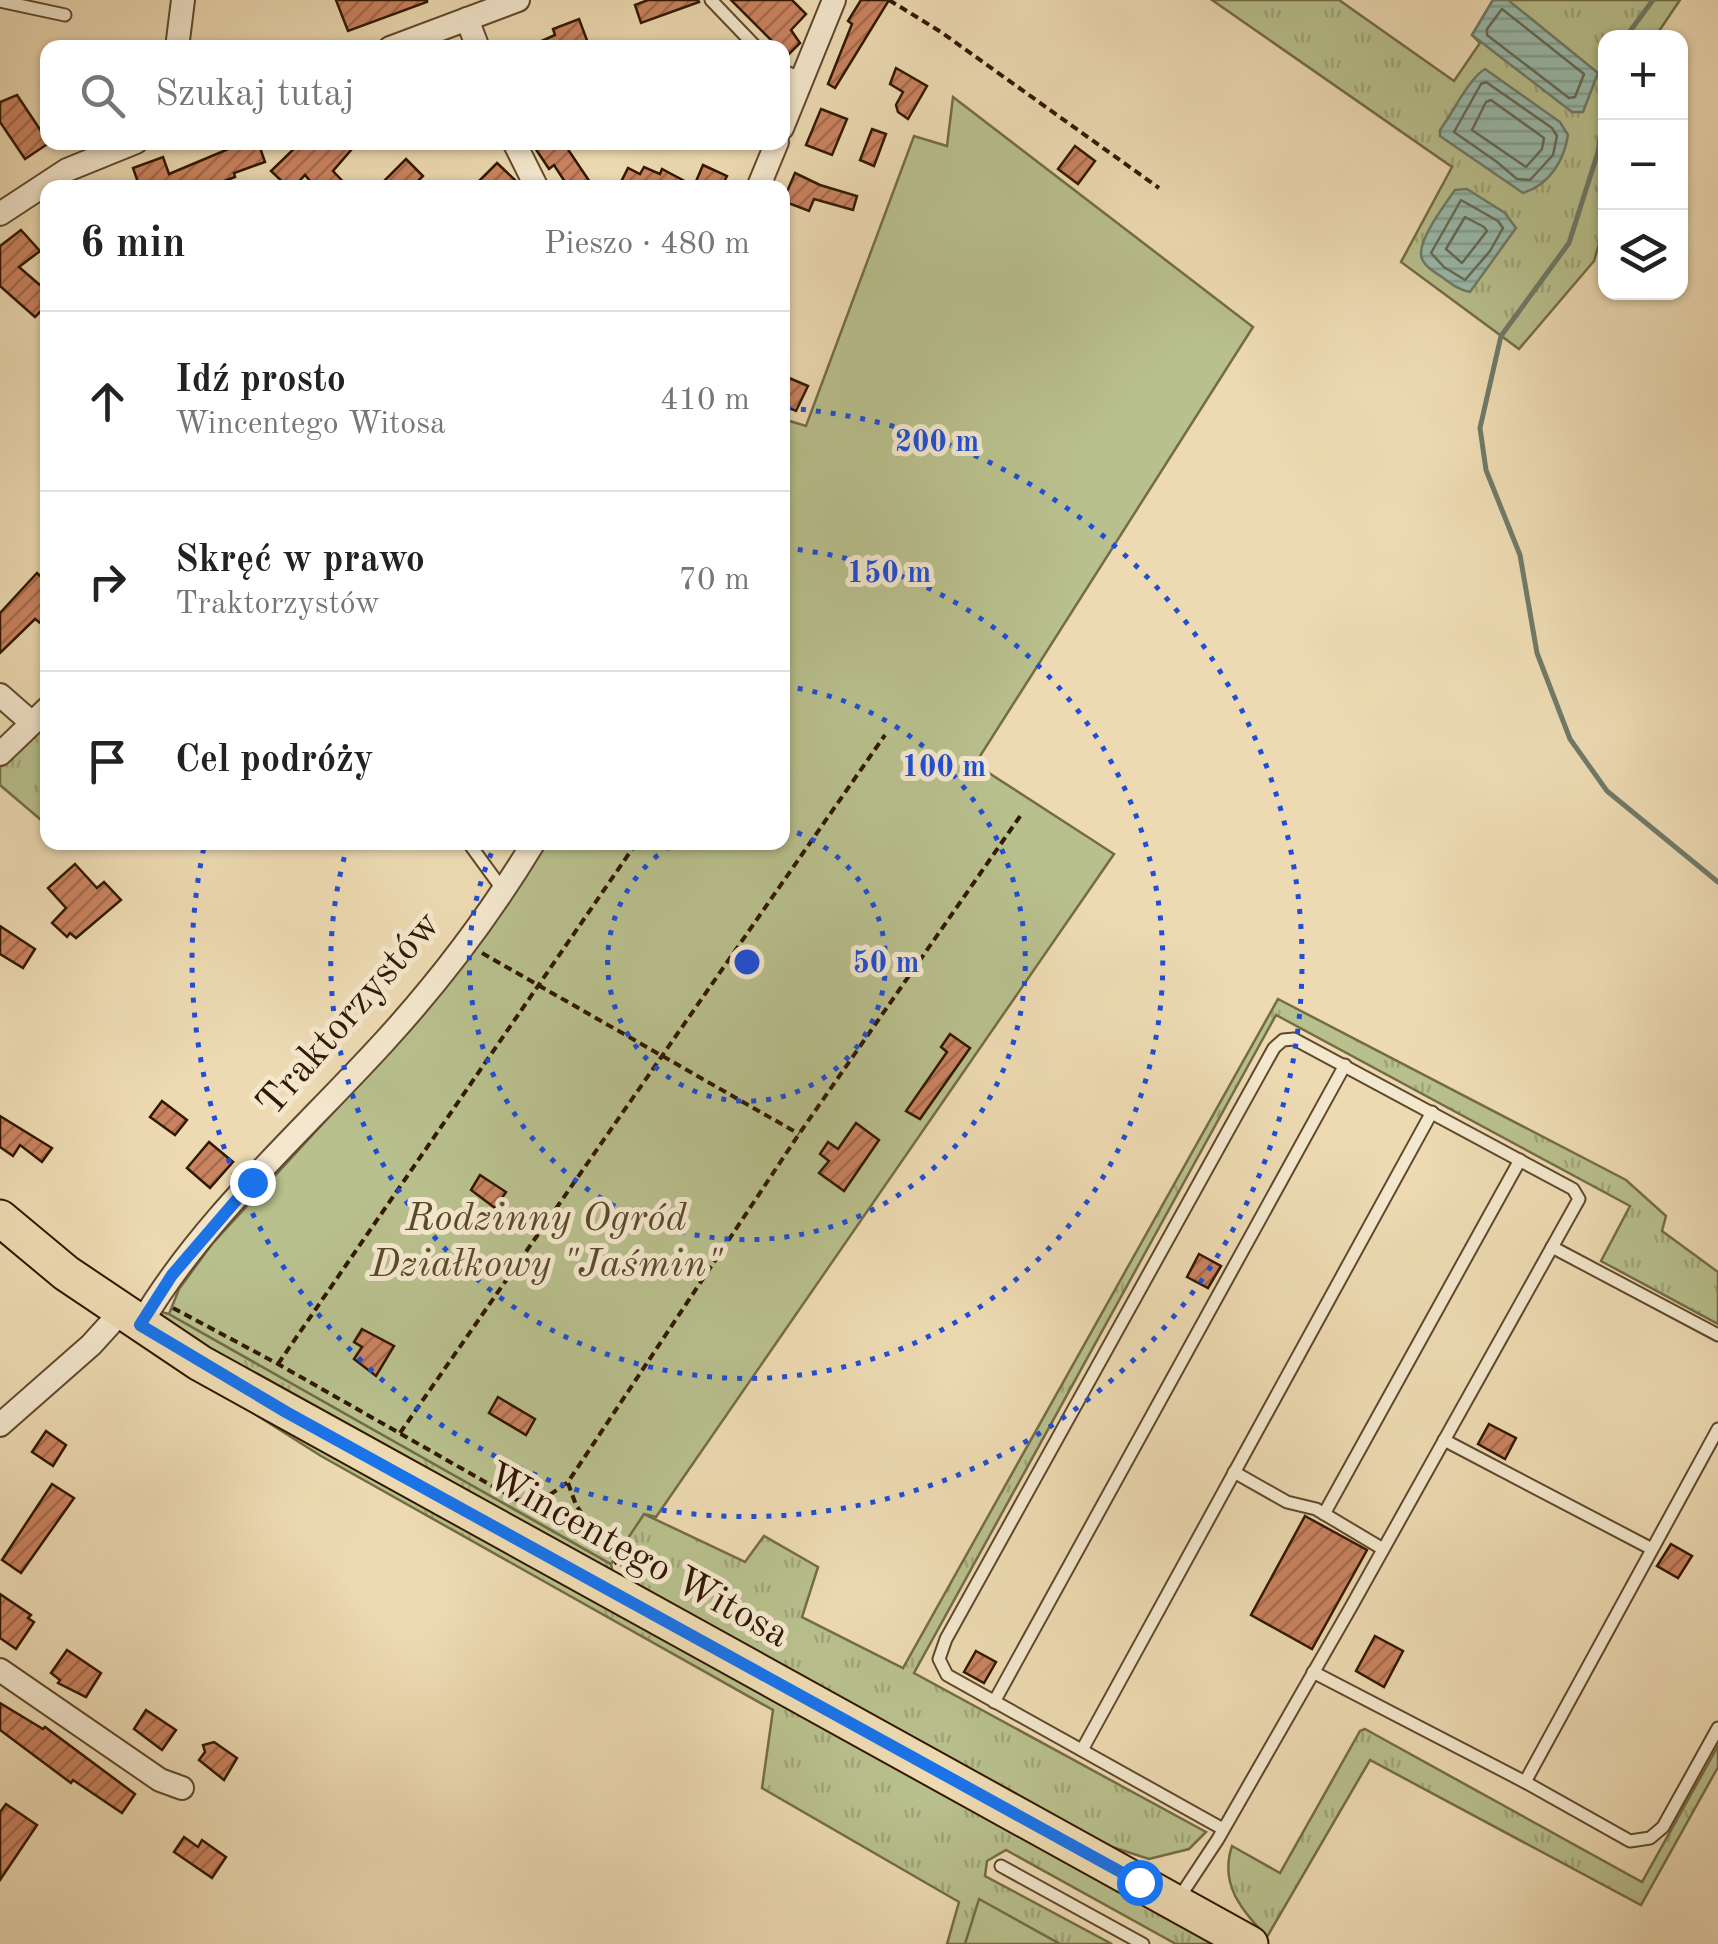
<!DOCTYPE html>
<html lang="pl">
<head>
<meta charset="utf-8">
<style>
	body { margin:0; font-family:"Old Standard TT",serif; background:#f2f2f2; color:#222 }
	.controls { position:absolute; right:30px; top:30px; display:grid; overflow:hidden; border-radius:20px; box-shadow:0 2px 8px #0004 }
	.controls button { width:90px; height:90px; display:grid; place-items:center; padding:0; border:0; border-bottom:2px solid #e0e0e0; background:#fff; color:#222; font:50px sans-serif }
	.stop { position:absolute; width:30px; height:30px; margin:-22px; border:8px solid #1a73e8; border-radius:50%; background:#fff }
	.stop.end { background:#1a73e8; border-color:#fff; box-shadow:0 2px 10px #0008 }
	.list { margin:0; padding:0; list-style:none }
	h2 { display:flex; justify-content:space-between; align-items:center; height:130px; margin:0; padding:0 40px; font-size:42px }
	h2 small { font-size:32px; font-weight:400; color:#767676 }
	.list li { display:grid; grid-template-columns:65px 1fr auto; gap:30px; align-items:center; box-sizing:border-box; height:180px; padding:0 40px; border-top:2px solid #e0e0e0 }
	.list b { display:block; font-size:38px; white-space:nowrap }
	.list p { margin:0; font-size:32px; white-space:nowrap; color:#767676 }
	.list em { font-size:32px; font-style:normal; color:#767676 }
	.icon { flex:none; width:55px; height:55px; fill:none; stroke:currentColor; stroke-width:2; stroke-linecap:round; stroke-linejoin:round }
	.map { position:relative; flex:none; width:1718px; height:1944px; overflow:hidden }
	.search { position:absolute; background:#fff; box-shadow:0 2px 8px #0004; left:40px; top:40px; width:750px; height:110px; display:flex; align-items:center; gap:25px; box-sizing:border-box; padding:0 35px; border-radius:20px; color:#767676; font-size:38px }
	.panel { position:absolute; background:#fff; box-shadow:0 2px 8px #0004; left:40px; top:180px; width:750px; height:670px; border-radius:20px }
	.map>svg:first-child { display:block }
	.grass { fill:url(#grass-tufts); stroke:#746c46; stroke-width:2.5 }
	.green { fill:#b8c08d; stroke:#746c46; stroke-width:2.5 }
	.water { fill:url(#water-rules); stroke:#6f7a68; stroke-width:2.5 }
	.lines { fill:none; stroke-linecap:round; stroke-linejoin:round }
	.shore { stroke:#656a56; stroke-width:2.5 }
	.stream { stroke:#6f7a68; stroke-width:5 }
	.building { fill:url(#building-hatch); stroke:#311800; stroke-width:2.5 }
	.service-casing { stroke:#60482c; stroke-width:15 }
	.minor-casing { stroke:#60482c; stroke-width:26 }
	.primary-casing { stroke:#311800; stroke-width:39 }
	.path { stroke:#311800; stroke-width:4; stroke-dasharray:8 5; stroke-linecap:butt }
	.service { stroke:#f3e7cd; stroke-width:11 }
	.minor { stroke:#f3e7cd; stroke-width:22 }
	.primary { stroke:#eddab2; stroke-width:35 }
	.route { stroke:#1a73e8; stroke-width:12 }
	.ring { fill:none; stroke:#1d4ed8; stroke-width:5; stroke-dasharray:5 10 }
	.labels { text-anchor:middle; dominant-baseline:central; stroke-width:10; stroke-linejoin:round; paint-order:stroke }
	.street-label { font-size:40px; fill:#311800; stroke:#f3e7cd }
	.park-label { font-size:40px; font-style:italic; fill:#5a4a2a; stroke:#f3e7cd }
	.centre { fill:#1d4ed8; stroke:#f3e7cd; stroke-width:5 }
	.ring-label { font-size:30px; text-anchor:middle; font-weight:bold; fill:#1d4ed8; stroke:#f3e7cd; stroke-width:10; stroke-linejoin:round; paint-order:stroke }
</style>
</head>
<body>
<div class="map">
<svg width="1718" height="1944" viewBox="0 0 1718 1944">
	<defs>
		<pattern id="grass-tufts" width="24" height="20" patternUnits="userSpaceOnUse" patternTransform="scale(2.5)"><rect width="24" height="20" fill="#b8c08d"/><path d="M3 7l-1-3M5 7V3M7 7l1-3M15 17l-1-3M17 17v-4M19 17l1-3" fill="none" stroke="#9fa478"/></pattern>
		<pattern id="water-rules" width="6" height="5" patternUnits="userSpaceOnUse" patternTransform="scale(2.5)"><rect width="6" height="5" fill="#99bbad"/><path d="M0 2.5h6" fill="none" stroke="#84a093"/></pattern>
		<pattern id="building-hatch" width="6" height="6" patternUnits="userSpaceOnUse" patternTransform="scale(2.5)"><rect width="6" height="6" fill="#ca8360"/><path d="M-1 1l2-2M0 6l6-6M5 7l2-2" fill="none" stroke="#a56a4d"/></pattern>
	</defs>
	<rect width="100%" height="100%" fill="#eddab2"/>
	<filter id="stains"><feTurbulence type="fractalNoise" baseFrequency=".002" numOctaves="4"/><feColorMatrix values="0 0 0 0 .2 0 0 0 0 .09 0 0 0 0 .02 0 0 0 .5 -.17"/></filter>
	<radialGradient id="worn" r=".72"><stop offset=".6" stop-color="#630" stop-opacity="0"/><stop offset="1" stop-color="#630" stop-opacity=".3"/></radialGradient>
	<g class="grass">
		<path d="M1212 0H1339L1454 81 1480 43 1472 35 1493 0H1680L1655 37 1606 38 1605 223 1594 261 1519 349 1401 262 1452 167Z"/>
		<path d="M47 722V825L0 785V767Z"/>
		<path d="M1278 999 1626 1180 1666 1216 1662 1231 1718 1272V1324L1601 1261 1630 1206 1276 1015 914 1673 1206 1832 1189 1849 1149 1859 1109 1846 642 1589 622 1567 617 1553 644 1514 745 1562 764 1536 818 1567 802 1617 903 1668Z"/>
		<path d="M157 1311 169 1314 611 1564 613 1573 162 1328Z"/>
		<path d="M125 1332 1224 1944H1176L1006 1850 987 1861 985 1876 1112 1944H1060L980 1900 965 1944H947L959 1902 762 1788 773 1710 321 1456Z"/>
		<path d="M1365 1729 1642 1882 1718 1746V1767L1641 1905 1370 1760 1267 1937C1242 1910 1219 1885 1232 1846L1280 1873 1360 1731Z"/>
	</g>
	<g class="green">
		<path d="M953 97 1253 327 975 764 1114 854 656 1517 644 1514 611 1564 169 1314 179 1289 212 1244 419 1019 546 843 782 842 783 419 806 426 914 136 947 146Z"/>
		<path d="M979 1899 1060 1944H965Z"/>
	</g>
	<g class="water">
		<path d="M1493 0H1508L1598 73 1583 112H1572L1472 35Z"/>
		<path d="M1485 69 1560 122 1568 135C1564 161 1549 185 1523 193L1440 136V130C1452 114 1470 77 1485 69Z"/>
		<path d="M1467 189 1505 213 1516 228 1470 292C1459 290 1451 284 1442 277 1434 272 1421 264 1421 254 1420 237 1446 203 1455 190Z"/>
	</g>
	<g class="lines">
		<g class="shore">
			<path d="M1502 9 1584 74 1575 97 1569 98 1487 35V29Z"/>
			<path d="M1486 82 1552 128 1557 136 1553 155 1530 180 1517 179 1497 162 1454 132 1481 84Z"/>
			<path d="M1491 100 1544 138 1542 149 1526 167 1472 130 1486 102Z"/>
			<path d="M1461 200 1498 221 1503 228 1490 251 1465 280 1444 267 1431 253Z"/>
			<path d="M1465 217 1484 227 1487 231 1462 263 1446 249Z"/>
		</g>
		<g class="stream">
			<path d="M1625 38 1653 0"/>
			<path d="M1606 100 1598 152 1569 243 1501 336 1480 428 1486 470 1520 555 1537 653 1570 739 1607 791 1718 882"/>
		</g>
	</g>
	<g class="building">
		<path d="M336 0H427V2L348 31Z"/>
		<path d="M648 0H698L699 2 641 23 635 5Z"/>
		<path d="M731 0H792L806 14 791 30 800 43 787 56Z"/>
		<path d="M861 0H889L835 88 828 84 852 24 848 21Z"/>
		<path d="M579 19 588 43 575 48H526L555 35 553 29Z"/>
		<path d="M896 68 927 86 908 119 898 112 896 105 903 92 890 84Z"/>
		<path d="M17 95 49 143 25 159 0 122V102Z"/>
		<path d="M821 109 847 119 832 155 806 145Z"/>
		<path d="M872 129 886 134 874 166 860 160Z"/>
		<path d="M245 142H250L252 148 259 145 265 162 234 173 235 177 207 188H136L139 185 133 168 163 157 169 174Z"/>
		<path d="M301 142H358L333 171 349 188H316L305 175 293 188H289L271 171Z"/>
		<path d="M531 142H563L594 188H569L554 165 549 169Z"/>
		<path d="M1075 146 1095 161 1078 184 1058 169Z"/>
		<path d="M406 159 423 176 411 188H377Z"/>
		<path d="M497 163 515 180 508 188H472Z"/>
		<path d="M703 165 727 176 721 188H618L628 168 640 174 644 167 660 174 662 169 694 186Z"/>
		<path d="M795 173 820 185 857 196 853 210 814 199 809 211 783 201Z"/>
		<path d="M21 230 40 251 19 267 48 292 41 302 46 306 35 317 0 286V246Z"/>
		<path d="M782 375 808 386 796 411 782 405Z"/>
		<path d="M37 573 48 583V629L35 619 0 653V613Z"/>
		<path d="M75 864 97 888 104 882 121 900 76 938 70 933 67 937 52 923 66 908 48 888Z"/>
		<path d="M0 926 35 949 23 968 0 954Z"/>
		<path d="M950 1034 970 1048 920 1119 906 1111 947 1052 941 1047Z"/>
		<path d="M162 1101 187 1120 175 1135 150 1117Z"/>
		<path d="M0 1116 52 1148 42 1162 20 1145 13 1156 0 1147Z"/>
		<path d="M856 1123 879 1140 844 1191 819 1173 829 1161 820 1154 828 1142 838 1149Z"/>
		<path d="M209 1142 233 1162 210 1188 187 1168Z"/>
		<path d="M480 1175 506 1192 495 1208 471 1190Z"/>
		<path d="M1199 1254 1221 1266 1208 1288 1187 1277Z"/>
		<path d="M362 1329 394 1346 376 1376 354 1359 362 1347 354 1342Z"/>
		<path d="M498 1397 535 1419 526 1435 489 1413Z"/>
		<path d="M1489 1424 1516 1438 1505 1459 1478 1444Z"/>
		<path d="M46 1431 66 1445 53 1466 32 1452Z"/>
		<path d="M52 1484 74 1498 21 1573 2 1560Z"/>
		<path d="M1305 1516 1367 1550 1312 1649 1251 1615Z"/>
		<path d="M1671 1544 1692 1556 1678 1578 1657 1566Z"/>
		<path d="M0 1594 31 1615 28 1618 34 1622 16 1649 0 1638Z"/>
		<path d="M1375 1636 1403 1651 1384 1687 1356 1671Z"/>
		<path d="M67 1650 101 1673 86 1697 58 1683 60 1680 51 1673Z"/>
		<path d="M976 1651 996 1662 984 1683 964 1672Z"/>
		<path d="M0 1703 43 1729 45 1727 135 1794 122 1813 73 1780 71 1783 0 1730Z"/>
		<path d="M146 1710 176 1730 162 1750 134 1729Z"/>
		<path d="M214 1742 237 1758 224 1780 199 1760 205 1752 203 1745Z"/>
		<path d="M6 1804 37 1825 0 1880V1812Z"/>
		<path d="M184 1837 198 1847 202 1840 226 1857 212 1878 174 1852Z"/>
	</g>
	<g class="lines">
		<defs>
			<g id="service">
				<path d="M711 0 757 48"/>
				<path d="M0 1 65 15"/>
				<path d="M782 70 802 79"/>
				<path d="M468 842 503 890"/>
				<path d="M1552 1247 1718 1335"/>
				<path d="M1444 1440 1652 1549"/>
				<path d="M1234 1472 1287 1502 1316 1509 1383 1549"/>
				<path d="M1324 1514 1520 1160"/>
				<path d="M1313 1672 1525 1782 1630 1841 1650 1838 1663 1827 1718 1728"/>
				<path d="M994 1702 1345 1065"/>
				<path d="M1082 1750 1432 1112"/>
				<path d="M1525 1782 1718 1429"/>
				<path d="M1001 1866 1143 1944"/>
				<path d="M1177 1901 1218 1839 1351 1607 1579 1199 1573 1189 1294 1039 1283 1040 1274 1048 946 1639 939 1659 947 1675 1223 1829"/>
			</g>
			<g id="minor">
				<path d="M467 19 478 48"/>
				<path d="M177 48 183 0"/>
				<path d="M390 48 518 0"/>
				<path d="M782 128 834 0"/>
				<path d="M514 142 537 188"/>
				<path d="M758 188 777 142"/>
				<path d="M0 214 67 170 136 142"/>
				<path d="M0 695 32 723"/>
				<path d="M0 754 48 708"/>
				<path d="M140 1325C203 1218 300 1134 383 1043 439 982 491 913 534 842"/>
				<path d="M0 1425 91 1345 121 1312"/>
				<path d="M0 1670 160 1780 182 1788"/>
			</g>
			<path id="primary" d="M0 1218 66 1273 200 1363 1250 1944"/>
		</defs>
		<use href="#service" class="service-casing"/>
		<use href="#minor" class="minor-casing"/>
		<use href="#primary" class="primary-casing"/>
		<g class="path">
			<path d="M889 0 941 32 1159 188"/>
			<path d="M482 953 799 1134"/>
			<path d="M173 1308 278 1364 517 1500 541 1501 568 1482 799 1134 1023 812"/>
			<path d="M278 1364 637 842"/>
			<path d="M400 1433 885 735"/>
			<path d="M568 1483 576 1505 617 1564"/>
		</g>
		<use href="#service" class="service"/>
		<use href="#minor" class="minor"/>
		<use href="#primary" class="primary"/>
	</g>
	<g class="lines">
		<path class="route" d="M252 1182 172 1275 140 1325 286 1412 1139 1882"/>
	</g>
	<g class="ring">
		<path d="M783 828A139 139 0 1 1 675 843"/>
		<path d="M783 686A278 278 0 1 1 495 845"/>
		<path d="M783 548A416 416 0 1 1 348 844"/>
		<path d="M786 408A555 555 0 1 1 204 847"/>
	</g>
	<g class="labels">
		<g class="street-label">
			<text transform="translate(350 1015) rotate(-49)">Traktorzystów</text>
			<text transform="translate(637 1557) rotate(29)">Wincentego Witosa</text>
		</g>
		<g class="park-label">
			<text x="546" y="1220">Rodzinny Ogród<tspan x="546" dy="46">Działkowy "Jaśmin"</tspan></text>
		</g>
	</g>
	<circle cx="747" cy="962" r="15" class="centre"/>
	<g class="ring-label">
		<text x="937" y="451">200 m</text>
		<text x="889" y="582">150 m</text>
		<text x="944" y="776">100 m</text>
		<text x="886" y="972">50 m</text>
	</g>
	<rect width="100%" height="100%" filter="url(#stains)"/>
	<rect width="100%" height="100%" fill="url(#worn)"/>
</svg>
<div class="controls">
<button>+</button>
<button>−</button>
<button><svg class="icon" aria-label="layers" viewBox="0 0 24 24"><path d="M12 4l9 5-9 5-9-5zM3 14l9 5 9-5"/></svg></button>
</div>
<div class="stop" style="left:1139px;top:1882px"></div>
<div class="stop end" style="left:252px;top:1182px"></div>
<div class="search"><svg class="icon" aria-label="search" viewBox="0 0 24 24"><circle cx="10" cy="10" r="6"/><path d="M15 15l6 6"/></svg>Szukaj tutaj</div>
<section class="panel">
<h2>6 min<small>Pieszo · 480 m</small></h2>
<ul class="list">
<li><svg class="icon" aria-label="ahead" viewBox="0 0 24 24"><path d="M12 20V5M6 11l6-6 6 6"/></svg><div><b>Idź prosto</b><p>Wincentego Witosa</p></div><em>410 m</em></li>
<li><svg class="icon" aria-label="right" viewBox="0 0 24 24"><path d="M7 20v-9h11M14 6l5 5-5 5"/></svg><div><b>Skręć w prawo</b><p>Traktorzystów</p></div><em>70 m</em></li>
<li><svg class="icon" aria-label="arrive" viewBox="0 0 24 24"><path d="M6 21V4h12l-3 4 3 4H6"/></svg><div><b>Cel podróży</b></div></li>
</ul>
</section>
</div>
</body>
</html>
